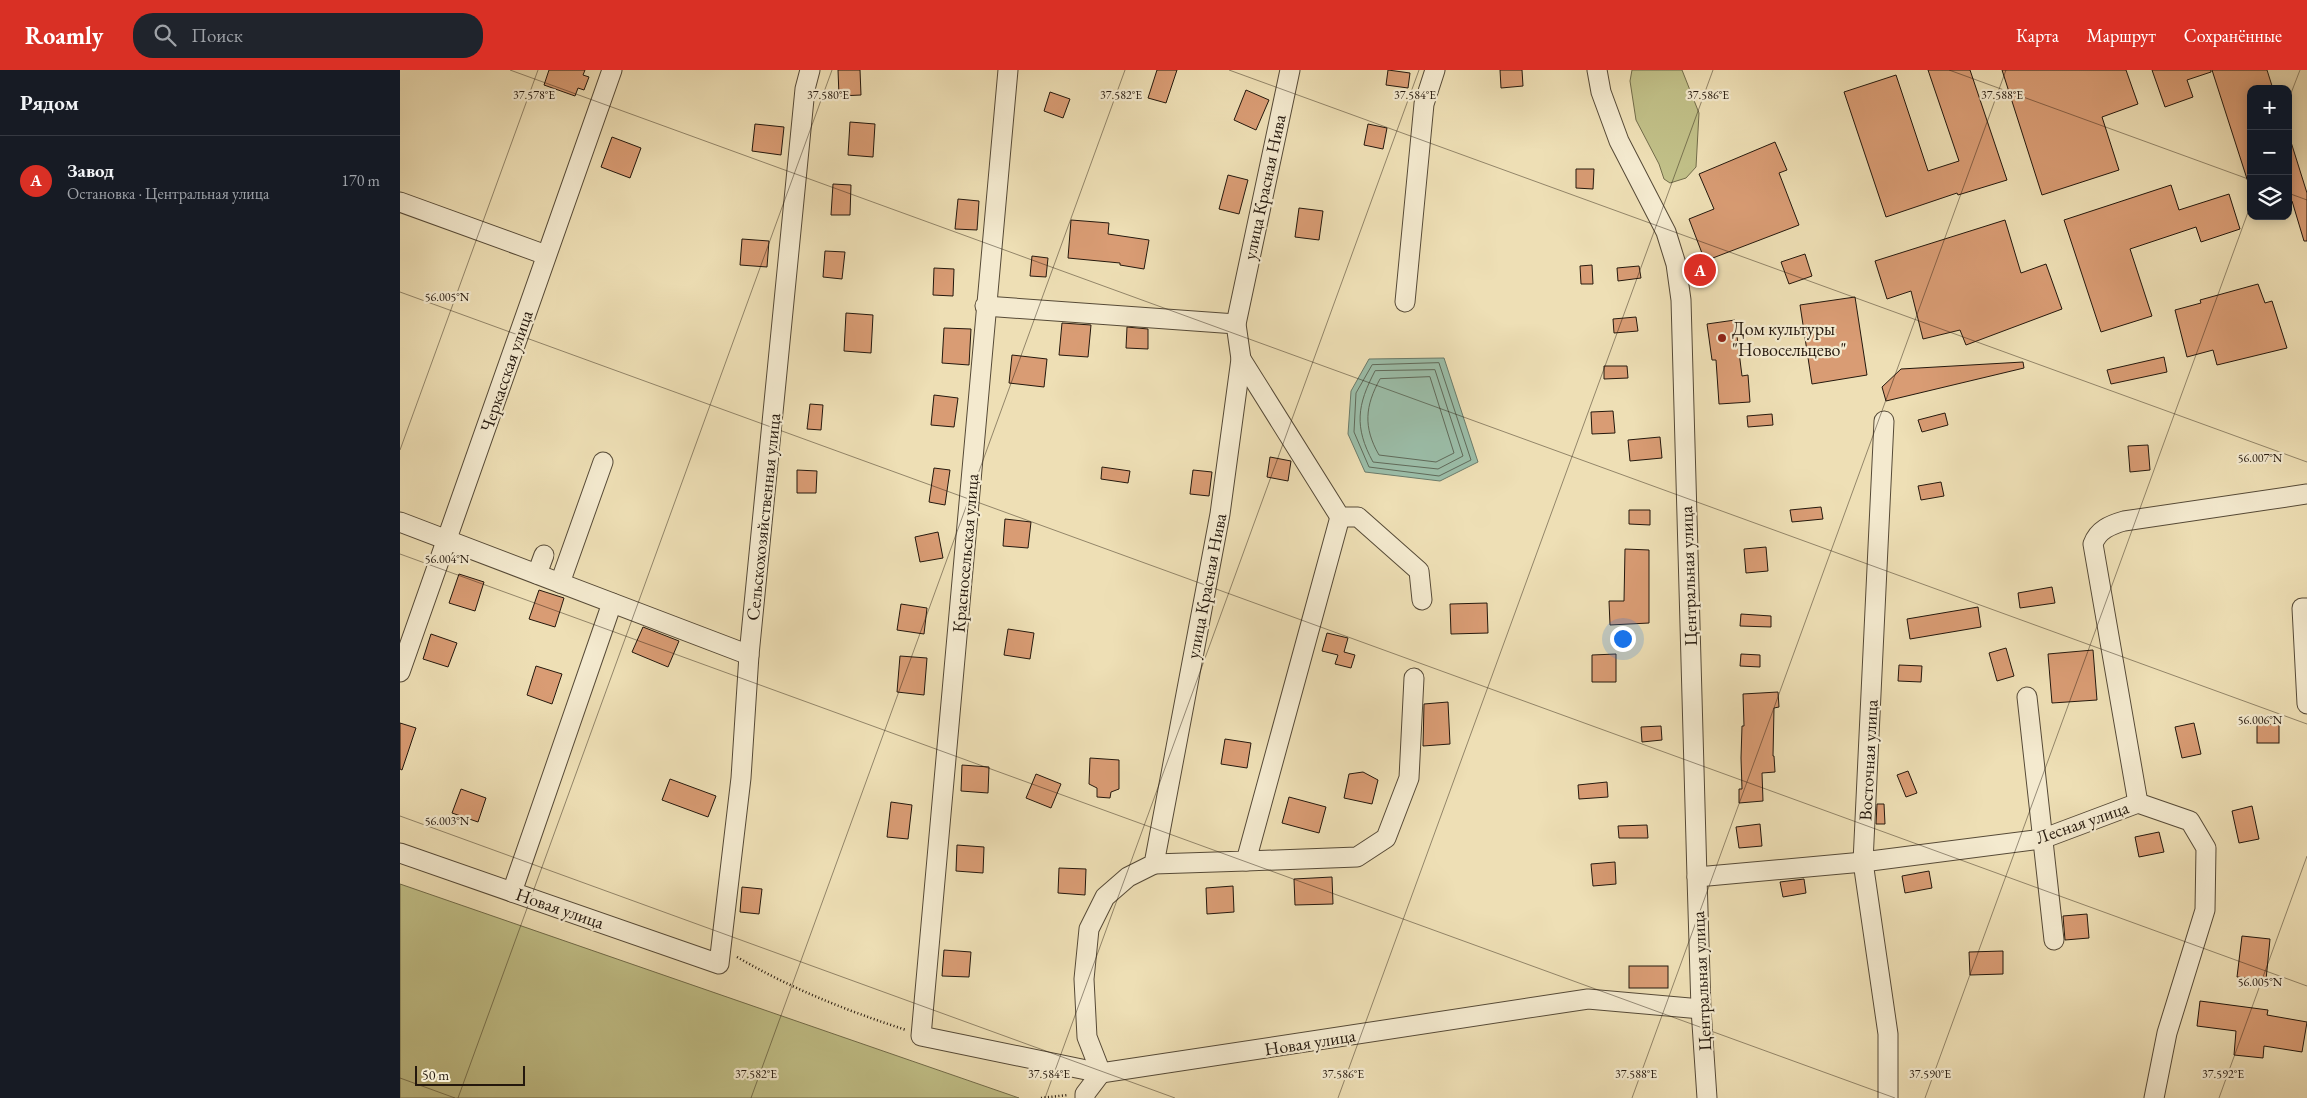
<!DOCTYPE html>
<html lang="ru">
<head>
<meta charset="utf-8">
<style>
	body { margin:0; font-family:"EB Garamond",serif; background:#20242c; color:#f1f3f6 }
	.controls { position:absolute; right:15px; top:15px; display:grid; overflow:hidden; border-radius:10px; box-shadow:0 2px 12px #0003 }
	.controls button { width:45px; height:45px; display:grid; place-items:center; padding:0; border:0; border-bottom:1px solid #363941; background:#171b24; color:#f1f3f6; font:25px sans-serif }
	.scale { position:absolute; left:15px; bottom:12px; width:110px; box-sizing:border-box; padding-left:5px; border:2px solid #24180d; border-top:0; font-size:14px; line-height:18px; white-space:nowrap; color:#24180d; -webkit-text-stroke:4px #f4eacf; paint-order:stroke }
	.you { position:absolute; left:1222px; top:568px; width:18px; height:18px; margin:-12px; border:4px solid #fff; border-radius:50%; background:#1a73e8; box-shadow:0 0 0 8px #1a73e833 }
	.badge { display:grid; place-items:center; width:32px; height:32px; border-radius:50%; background:#d93025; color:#fff; font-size:16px; font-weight:700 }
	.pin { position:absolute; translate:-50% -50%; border:2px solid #fff; box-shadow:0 1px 5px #0006 }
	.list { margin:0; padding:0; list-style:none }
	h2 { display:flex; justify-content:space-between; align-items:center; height:65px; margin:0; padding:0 20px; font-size:21px }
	h2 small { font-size:16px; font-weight:400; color:#9ea1a6 }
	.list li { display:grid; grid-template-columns:32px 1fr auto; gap:15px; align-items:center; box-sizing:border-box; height:90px; padding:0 20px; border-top:1px solid #363941 }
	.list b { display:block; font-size:19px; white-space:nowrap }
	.list p { margin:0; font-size:16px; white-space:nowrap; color:#9ea1a6 }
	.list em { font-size:16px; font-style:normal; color:#9ea1a6 }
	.icon { flex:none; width:28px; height:28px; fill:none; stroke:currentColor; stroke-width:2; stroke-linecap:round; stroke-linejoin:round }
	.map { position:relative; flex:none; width:1907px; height:1028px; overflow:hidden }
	header { display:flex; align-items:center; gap:30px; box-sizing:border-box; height:70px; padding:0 25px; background:#d93025; color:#fff }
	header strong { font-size:24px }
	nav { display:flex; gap:28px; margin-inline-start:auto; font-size:18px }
	.search { width:350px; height:45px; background:#20242c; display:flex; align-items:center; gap:12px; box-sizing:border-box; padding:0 18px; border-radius:20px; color:#9ea1a6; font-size:19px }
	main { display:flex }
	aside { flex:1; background:#171b24 }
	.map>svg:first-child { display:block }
	.green { fill:#c1c088; stroke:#726c4a }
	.water { fill:#9bbda8; stroke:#6b7b6a }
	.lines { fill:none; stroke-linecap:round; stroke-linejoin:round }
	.shore { stroke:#606a5a; stroke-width:1 }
	.building { fill:#d99c74; stroke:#24180d }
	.minor-casing { stroke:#564a37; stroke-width:21 }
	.path { stroke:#24180d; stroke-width:2.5; stroke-dasharray:1 2.5; stroke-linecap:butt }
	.minor { stroke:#f4eacf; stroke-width:19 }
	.ticks { fill:none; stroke:#24180d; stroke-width:1; stroke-opacity:0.45 }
	.poi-dot { fill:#8f2418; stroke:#f4eacf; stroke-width:2 }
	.labels { text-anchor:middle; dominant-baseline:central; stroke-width:4.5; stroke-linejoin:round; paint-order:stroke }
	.street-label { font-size:18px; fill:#24180d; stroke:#f4eacf }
	.poi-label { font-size:18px; fill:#24180d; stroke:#f4eacf; text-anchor:start }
	.ticks-label { font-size:12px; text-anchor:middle; fill:#24180d; stroke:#f4eacf; stroke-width:4.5; stroke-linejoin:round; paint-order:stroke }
</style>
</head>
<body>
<header>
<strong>Roamly</strong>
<div class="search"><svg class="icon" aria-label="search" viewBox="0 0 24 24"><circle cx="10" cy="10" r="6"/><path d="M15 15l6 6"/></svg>Поиск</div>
<nav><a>Карта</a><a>Маршрут</a><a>Сохранённые</a></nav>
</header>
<main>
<aside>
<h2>Рядом<small></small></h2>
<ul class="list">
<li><span class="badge">A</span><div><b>Завод</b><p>Остановка · Центральная улица</p></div><em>170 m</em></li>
</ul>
</aside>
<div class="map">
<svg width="1907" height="1028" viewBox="0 0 1907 1028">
	<rect width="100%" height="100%" fill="#eedfb5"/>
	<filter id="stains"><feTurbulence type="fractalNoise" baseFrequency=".004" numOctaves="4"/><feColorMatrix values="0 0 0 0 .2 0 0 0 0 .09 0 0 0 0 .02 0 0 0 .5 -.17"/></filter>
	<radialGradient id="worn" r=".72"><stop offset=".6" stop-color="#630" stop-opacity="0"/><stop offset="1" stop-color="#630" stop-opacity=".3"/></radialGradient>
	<g class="green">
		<path d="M1232 0H1282L1299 43 1296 97 1286 108 1270 113 1264 109 1259 94 1236 50 1230 11Z"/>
		<path d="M0 814 619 1028H0Z"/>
	</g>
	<path class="water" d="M1044 288 1078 392 1040 411 965 402 948 364 951 321 969 289Z"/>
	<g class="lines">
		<g class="shore">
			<path d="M1039 293 1071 390 1039 406 969 397 954 362 956 323 972 295Z"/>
			<path d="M1035 300 1063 386 1038 399 973 392C954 357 957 335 975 301Z"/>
			<path d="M1030 307 1054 383 1036 392 979 385C963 357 965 336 980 309Z"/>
		</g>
	</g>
	<g class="building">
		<path d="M149 0H185L183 5 189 7 184 20 178 18 175 26 144 15Z"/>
		<path d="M438 0H460L461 25 439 26Z"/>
		<path d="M757 0H777L766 33 748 28Z"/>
		<path d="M988 0 1010 3 1008 18 986 15Z"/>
		<path d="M1100 0H1122L1123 16 1101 18Z"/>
		<path d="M1528 0H1570L1607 110 1558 125 1557 123 1486 147 1444 22 1496 5 1528 101 1559 91Z"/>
		<path d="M1602 0H1726L1738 34 1702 47 1719 100 1642 125Z"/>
		<path d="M1752 0H1811V2L1787 10 1793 27 1765 37Z"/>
		<path d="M1812 0H1867L1873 19H1851V112H1848Z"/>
		<path d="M846 20 869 30 856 60 834 50Z"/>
		<path d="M650 22 670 29 663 48 644 41Z"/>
		<path d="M450 52 475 54 473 87 448 85Z"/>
		<path d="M355 54 384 57 381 85 352 81Z"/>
		<path d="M968 54 987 58 983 79 964 75Z"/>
		<path d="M212 67 241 78 230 108 201 97Z"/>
		<path d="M1375 72 1387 100 1379 103 1399 155 1305 191 1289 149 1314 139 1299 104Z"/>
		<path d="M1891 72 1907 123V171H1904L1892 131 1888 132V73Z"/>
		<path d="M1176 99H1194L1193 119 1176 118Z"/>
		<path d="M828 105 848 110 839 144 819 139Z"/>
		<path d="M433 114 451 115 450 145H431Z"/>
		<path d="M1771 115 1779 140 1829 124 1840 159 1801 172 1796 157 1730 179 1752 246 1701 262 1664 150Z"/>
		<path d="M558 129 579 131 577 160 555 159Z"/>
		<path d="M899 138 923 141 919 170 895 167Z"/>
		<path d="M671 150 709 153 708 164 749 170 744 199 720 195V193L668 188Z"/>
		<path d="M1605 150 1621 203 1646 194 1662 239 1566 275 1560 260 1523 269 1511 221 1487 229 1475 191Z"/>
		<path d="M342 169 369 171 367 197 340 195Z"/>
		<path d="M425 181 445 182 442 209 423 207Z"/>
		<path d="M1405 184 1412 206 1389 214 1381 192Z"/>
		<path d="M632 186 648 188 646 207 630 206Z"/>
		<path d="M1192 195 1193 214H1181L1180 196Z"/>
		<path d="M1239 196 1241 208 1218 211 1217 198Z"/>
		<path d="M534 198 554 199 553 226 533 225Z"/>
		<path d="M1858 214 1865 233 1872 231 1887 278 1817 295 1813 280 1787 287 1775 240 1801 233 1800 230Z"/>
		<path d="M1455 227 1467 305 1412 314 1400 235Z"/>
		<path d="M446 243 473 245 471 283 444 281Z"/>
		<path d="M1236 247 1238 261 1214 263 1213 249Z"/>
		<path d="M1335 250 1342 306 1348 305 1350 332 1319 334 1316 290H1312L1307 254Z"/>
		<path d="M662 253 691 255 688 287 659 285Z"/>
		<path d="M727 257 748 259V279L726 278Z"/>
		<path d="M544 258 571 259 569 295 542 293Z"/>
		<path d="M612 285 647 289 644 317 609 313Z"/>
		<path d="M1764 287 1767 302 1711 314 1707 300Z"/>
		<path d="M1623 292 1624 298 1486 331 1482 317 1501 299Z"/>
		<path d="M1204 296H1227L1228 308 1204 309Z"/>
		<path d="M534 325 558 328 554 357 531 355Z"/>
		<path d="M410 334 423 335 421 360 407 359Z"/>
		<path d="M1213 341 1215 363 1192 364 1191 342Z"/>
		<path d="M1545 343 1548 355 1522 362 1518 350Z"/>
		<path d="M1372 344 1373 355 1348 357 1347 346Z"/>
		<path d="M1260 367 1262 388 1230 391 1228 370Z"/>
		<path d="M1748 375 1750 400 1730 402 1728 376Z"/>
		<path d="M870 387 891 391 888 411 867 407Z"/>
		<path d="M702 397 730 401 728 413 701 409Z"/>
		<path d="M534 398 550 400 545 435 529 432Z"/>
		<path d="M397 400 417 401 416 423H397Z"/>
		<path d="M793 400 812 402 809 426 790 424Z"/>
		<path d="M1541 412 1544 426 1521 430 1518 416Z"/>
		<path d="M1421 437 1423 449 1392 452 1390 440Z"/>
		<path d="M1229 440H1250V455L1229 454Z"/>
		<path d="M605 449 631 452 628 478 603 476Z"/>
		<path d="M538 462 543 488 520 492 515 467Z"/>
		<path d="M1366 477 1368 501 1346 503 1344 479Z"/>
		<path d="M1225 479 1249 480V553L1210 555 1209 531H1224Z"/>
		<path d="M59 504 84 512 75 541 49 533Z"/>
		<path d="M1652 517 1655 533 1620 538 1618 523Z"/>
		<path d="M139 520 164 528 155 557 129 549Z"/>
		<path d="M1087 533 1088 563 1051 564 1050 534Z"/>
		<path d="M501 534 527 538 524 564 497 560Z"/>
		<path d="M1578 537 1581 557 1510 569 1507 549Z"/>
		<path d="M1341 544 1371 546V557L1340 556Z"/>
		<path d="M243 557 279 571 268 597 232 582Z"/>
		<path d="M608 559 634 563 630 589 604 585Z"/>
		<path d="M927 563 948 568 944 582 955 585 951 598 935 594 938 585 922 581Z"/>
		<path d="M31 564 57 573 48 597 23 589Z"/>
		<path d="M1606 578 1614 606 1597 611 1589 583Z"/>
		<path d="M1693 580 1697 630 1652 633 1648 584Z"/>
		<path d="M1216 584V612H1192V585Z"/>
		<path d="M1341 584 1360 585V597L1340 596Z"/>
		<path d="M500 586 527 588 524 625 497 622Z"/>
		<path d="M1499 595 1522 596 1521 612 1498 611Z"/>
		<path d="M136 596 162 604 152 634 127 625Z"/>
		<path d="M1378 622 1379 637 1374 638 1373 686H1374L1375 702 1362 703 1363 731 1339 733V719H1342L1341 688 1342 656H1344L1343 624Z"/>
		<path d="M1048 632 1050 674 1023 676 1024 634Z"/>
		<path d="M0 653 16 658 2 700 0 699Z"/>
		<path d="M1794 653 1801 684 1782 688 1775 657Z"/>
		<rect x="1857" y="654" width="22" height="19"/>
		<path d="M1261 656 1262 670 1242 672 1241 657Z"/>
		<path d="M825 669 851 673 847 698 821 694Z"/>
		<path d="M690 688 719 690V719L711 722 710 728 697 727V718L689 714Z"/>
		<path d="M562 695 589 697 588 723 561 721Z"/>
		<path d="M1508 701 1517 723 1506 727 1497 705Z"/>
		<path d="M963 702 978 710 972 734 944 728 949 704Z"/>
		<path d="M636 704 661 714 651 738 626 728Z"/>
		<path d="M270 709 316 726 308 747 262 730Z"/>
		<path d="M1207 712 1208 727 1179 729 1178 715Z"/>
		<path d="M61 719 86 728 78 752 52 743Z"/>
		<path d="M889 727 926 737 919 763 882 753Z"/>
		<path d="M491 732 512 735 508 769 487 767Z"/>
		<path d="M1477 734H1484L1485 754H1476Z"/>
		<path d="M1852 736 1859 769 1839 773 1832 741Z"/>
		<path d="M1360 754 1362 776 1339 778 1336 757Z"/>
		<path d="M1247 755 1248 768H1219L1218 756Z"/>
		<path d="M1759 762 1764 782 1739 787 1735 767Z"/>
		<path d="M557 775 584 777 583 803 556 801Z"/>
		<path d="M1215 792 1216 814 1193 816 1191 794Z"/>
		<path d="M659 798 686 799 685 825 658 823Z"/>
		<path d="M1529 801 1532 818 1505 823 1502 806Z"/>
		<path d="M932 807 933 834 895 835 894 809Z"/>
		<path d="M1404 809 1406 823 1383 827 1380 812Z"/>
		<path d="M833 816 834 842 807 844 806 818Z"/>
		<path d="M342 817 362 819 359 844 340 842Z"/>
		<path d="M1687 844 1689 868 1665 870 1663 846Z"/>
		<path d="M1842 866 1870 869 1866 910 1837 907Z"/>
		<path d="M544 880 571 882 569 907 542 906Z"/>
		<path d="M1603 881V904L1570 905 1569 882Z"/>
		<rect x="1229" y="896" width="39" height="22"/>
		<path d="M1800 931 1868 940 1867 945 1907 952 1902 982 1864 976 1863 988 1834 985 1836 961 1797 956Z"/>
	</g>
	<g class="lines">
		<defs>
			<g id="minor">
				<path d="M608 0 521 966 701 1003 1188 929 1301 939"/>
				<path d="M1197 0 1201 22 1219 71 1266 162 1276 194 1281 230 1297 807 1301 939 1307 1028"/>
				<path d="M0 132 146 185"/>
				<path d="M1005 232 1024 34 1035 0"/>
				<path d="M585 236 836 254"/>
				<path d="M841 289 940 447H958L1019 501 1022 530"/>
				<path d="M1484 351 1463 792 1488 964V1028"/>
				<path d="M0 452 349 585"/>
				<path d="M137 504 144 485"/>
				<path d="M160 513 203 392"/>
				<path d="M1907 538H1902L1907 634"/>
				<path d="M0 602 212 0"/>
				<path d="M1627 627 1654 870"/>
				<path d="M1738 733 1693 474C1698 460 1710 455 1724 451L1907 424"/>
				<path d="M0 783 319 894 341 708 349 585 405 19 410 0"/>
				<path d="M846 791 957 787 986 768 1009 708 1014 608"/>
				<path d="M754 794 846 791 940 447"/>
				<path d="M1297 807 1463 792 1642 769 1738 733 1790 751 1806 778 1805 840 1767 963 1754 1028"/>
				<path d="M112 822 212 533"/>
				<path d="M685 1028V1024L701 1003 687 967 684 909 689 859 705 827 728 807 754 794 820 444 841 289 836 254 890 0"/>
			</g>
		</defs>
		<use href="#minor" class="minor-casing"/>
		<g class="path">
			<path d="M337 887C392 919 445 940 506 960"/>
			<path d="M641 1028 668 1025"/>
		</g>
		<use href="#minor" class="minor"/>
	</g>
	<path class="ticks" d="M110 0 1907 654M829 0 1907 392M1549 0 1851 110M1888 31 1900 0M1888 123 1907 130M0 222 1907 916M0 380 138 0M0 484 1495 1028M0 746 775 1028M0 1008 55 1028M58 1028 432 0M351 1028 725 0M645 1028 1019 0M938 1028 1313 0M1232 1028 1606 0M1525 1028 1851 134M1819 1028 1907 786"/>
	<circle class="poi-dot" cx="1322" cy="268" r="5"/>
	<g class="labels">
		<g class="street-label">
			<text transform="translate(864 117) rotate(-78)">улица Красная Нива</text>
			<text transform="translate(106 301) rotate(-71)">Черкасская улица</text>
			<text transform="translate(363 447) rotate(-84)">Сельскохозяйственная улица</text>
			<text transform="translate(565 483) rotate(-85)">Красносельская улица</text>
			<text transform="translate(1288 506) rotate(-92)">Центральная улица</text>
			<text transform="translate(806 516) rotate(-79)">улица Красная Нива</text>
			<text transform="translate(1468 690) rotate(-87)">Восточная улица</text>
			<text transform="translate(1682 752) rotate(-19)">Лесная улица</text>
			<text transform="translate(160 838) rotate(19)">Новая улица</text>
			<text transform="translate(1301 911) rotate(-93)">Центральная улица</text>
			<text transform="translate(910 972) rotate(-9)">Новая улица</text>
		</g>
		<g class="poi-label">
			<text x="1332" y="258">Дом культуры<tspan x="1332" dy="21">"Новосельцево"</tspan></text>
		</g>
	</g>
	<g class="ticks-label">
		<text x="721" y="29">37.582°E</text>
		<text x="1015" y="29">37.584°E</text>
		<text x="134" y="29">37.578°E</text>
		<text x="428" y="29">37.580°E</text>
		<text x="1308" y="29">37.586°E</text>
		<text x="1602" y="29">37.588°E</text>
		<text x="47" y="231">56.005°N</text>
		<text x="1860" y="392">56.007°N</text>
		<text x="47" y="493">56.004°N</text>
		<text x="1860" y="654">56.006°N</text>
		<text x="47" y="755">56.003°N</text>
		<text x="1860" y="916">56.005°N</text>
		<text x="356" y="1008">37.582°E</text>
		<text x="649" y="1008">37.584°E</text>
		<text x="943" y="1008">37.586°E</text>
		<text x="1236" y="1008">37.588°E</text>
		<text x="1530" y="1008">37.590°E</text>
		<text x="1823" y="1008">37.592°E</text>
	</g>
	<rect width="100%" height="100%" filter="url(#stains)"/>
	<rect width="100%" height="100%" fill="url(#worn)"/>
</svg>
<div class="controls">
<button>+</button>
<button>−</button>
<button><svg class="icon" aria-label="layers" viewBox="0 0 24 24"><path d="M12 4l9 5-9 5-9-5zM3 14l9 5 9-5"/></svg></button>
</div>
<div class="scale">50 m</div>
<div class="you"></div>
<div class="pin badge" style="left:1300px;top:200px">A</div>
</div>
</main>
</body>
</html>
